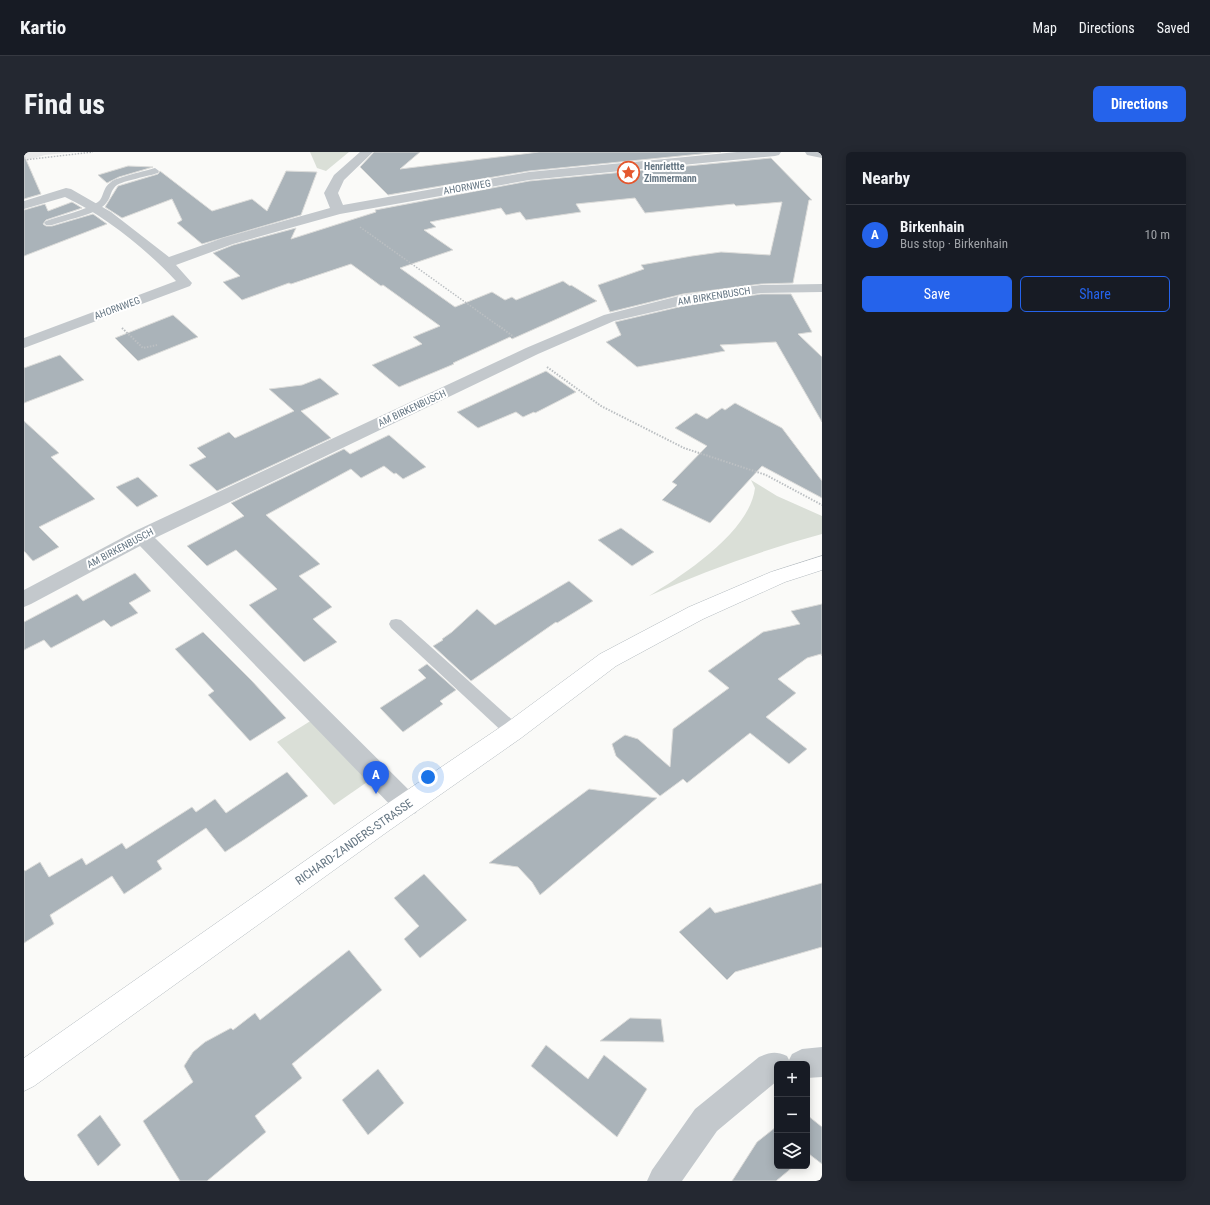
<!DOCTYPE html>
<html lang="en">
<head>
<meta charset="utf-8">
<style>
	body { margin:0; font-family:"Roboto Condensed",sans-serif; background:#242831; color:#f1f3f6 }
	.controls { position:absolute; right:12px; bottom:12px; display:grid; overflow:hidden; border-radius:6px; box-shadow:0 2px 10px #0003 }
	.controls button { width:36px; height:36px; display:grid; place-items:center; padding:0; border:0; border-bottom:1px solid #363941; background:#171b24; color:#f1f3f6; font:20px sans-serif }
	.you { position:absolute; left:404px; top:625px; width:14px; height:14px; margin:-10px; border:3px solid #fff; border-radius:50%; background:#1a73e8; box-shadow:0 0 0 6px #1a73e833 }
	.badge { display:grid; place-items:center; width:26px; height:26px; border-radius:50%; background:#2563eb; color:#fff; font-size:13px; font-weight:700 }
	.pin { position:absolute; translate:-50% -33px; filter:drop-shadow(0 1px 2px #0008) }
	.pin::after { content:''; position:absolute; top:21px; width:14px; height:12px; background:inherit; clip-path:polygon(0 0,100% 0,50% 100%) }
	.list { margin:0; padding:0; list-style:none }
	h2 { display:flex; justify-content:space-between; align-items:center; height:52px; margin:0; padding:0 16px; font-size:17px }
	h2 small { font-size:13px; font-weight:400; color:#9ea1a6 }
	.list li { display:grid; grid-template-columns:26px 1fr auto; gap:12px; align-items:center; box-sizing:border-box; height:60px; padding:0 16px; border-top:1px solid #363941 }
	.list b { display:block; font-size:15px; white-space:nowrap }
	.list p { margin:0; font-size:13px; white-space:nowrap; color:#9ea1a6 }
	.list em { font-size:13px; font-style:normal; color:#9ea1a6 }
	.actions { display:flex; gap:8px; padding:12px 16px }
	.actions a { flex:1; padding:9px 0; border:1px solid #2563eb; border-radius:6px; text-align:center; font-size:14px; color:#2563eb }
	.actions .main { background:#2563eb; color:#fff }
	.icon { flex:none; width:22px; height:22px; fill:none; stroke:currentColor; stroke-width:2; stroke-linecap:round; stroke-linejoin:round }
	.map { position:relative; flex:none; width:798px; height:1029px; overflow:hidden; border-radius:6px }
	header { display:flex; align-items:center; gap:24px; box-sizing:border-box; height:56px; padding:0 20px; background:#171b24; border-bottom:1px solid #363941 }
	header strong { font-size:19px }
	nav { display:flex; gap:22px; margin-inline-start:auto; font-size:14px }
	.intro { display:flex; align-items:center; justify-content:space-between; box-sizing:border-box; height:96px; padding:0 24px }
	h1 { margin:0; font-size:28px }
	.button { padding:10px 18px; border-radius:6px; background:#2563eb; color:#fff; font-size:14px; font-weight:700 }
	main { display:flex; gap:24px; padding:0 24px }
	aside { flex:1; background:#171b24; border-radius:6px; box-shadow:0 2px 10px #0003 }
	.map>svg:first-child { display:block }
	.built { fill:#e8e9e9 }
	.green { fill:#dadfd7 }
	.building { fill:#aab3b9; stroke:#dcdcda }
	.lines { fill:none; stroke-linecap:round; stroke-linejoin:round }
	.secondary-casing { stroke:#b3babf; stroke-width:1 }
	.path-far1 { stroke:#bbbfc2; stroke-width:1.5; stroke-dasharray:1.5 1.5; stroke-linecap:butt }
	.path { stroke:#bbbfc2; stroke-width:2; stroke-dasharray:1.5 1.5; stroke-linecap:butt }
	.lane { fill:#c3c8cc; fill-rule:evenodd }
	.street { fill:#c3c8cc; fill-rule:evenodd }
	.secondary { fill:#fff; fill-rule:evenodd }
	.labels { text-anchor:middle; dominant-baseline:central; stroke-width:4; stroke-linejoin:round; paint-order:stroke }
	.far-poi-label { font-size:10px; font-weight:bold; fill:#657683; stroke:#fff; text-anchor:start }
	.far-street-label { font-size:10px; fill:#657683; stroke:#fff }
	.street-label { font-size:12px; fill:#657683; stroke:#fff }
</style>
</head>
<body>
<header>
<strong>Kartio</strong>
<nav><a>Map</a><a>Directions</a><a>Saved</a></nav>
</header>
<div class="intro"><h1>Find us</h1><a class="button">Directions</a></div>
<main>
<div class="map">
<svg width="798" height="1029" viewBox="0 0 798 1029">
	<rect width="100%" height="100%" fill="#fafaf8"/>
	<path class="built" d="M0 0H52L21 3 0 9Z"/>
	<g class="green">
		<path d="M286 0H325L302 19 293 16Z"/>
		<path d="M727 328 753 344 798 364V382C739 398 681 419 625 444 659 423 726 380 731 336Z"/>
		<path d="M288 568 346 628 310 653 253 590Z"/>
	</g>
	<g class="building">
		<path d="M350 0H396L376 17 515 0H697L505 19 364 43 336 15Z"/>
		<path d="M0 3 17 42 0 47Z"/>
		<path d="M747 6 788 48H785L769 131 737 132 659 142 586 160 574 133 620 117 617 113 668 104 697 100 746 103 758 50 712 54 710 52 621 61 611 46 552 52 557 60 502 68 496 60 482 63 477 56 406 70 412 75 400 78 429 98 376 116 431 155 468 140 481 148 488 145 492 148 539 129 546 134 547 133 573 149 488 187 486 185 429 211 430 212 375 235 348 213 398 192 389 185 416 174 359 133 357 134 327 112 267 132 265 131 218 148 199 130 216 124 189 101 209 93 272 76 267 87 352 60 351 58 505 29Z"/>
		<path d="M104 14 129 15 95 25 83 31 74 23Z"/>
		<path d="M136 19 188 59 228 47 243 59 262 19 293 20 277 63 178 92 153 71 158 68 148 47 98 66 81 55 94 34 134 22Z"/>
		<path d="M48 50 58 56 22 68 19 72 22 74H28L69 62 83 72 0 104V58L21 52 24 59Z"/>
		<path d="M737 142H767L788 180 774 182 798 205V270L752 190 696 193 701 199 613 215 582 190 597 183 591 170 659 154Z"/>
		<path d="M149 163 174 185 114 209 91 186Z"/>
		<path d="M36 203 60 228 0 251V216Z"/>
		<path d="M522 219 552 240 511 261 510 260 499 265 492 260 454 276 433 260Z"/>
		<path d="M296 226 315 242 277 259 307 286 193 339 165 313 182 305 173 296 205 280 211 286 270 259 245 237 278 233Z"/>
		<path d="M711 251 758 276 798 329V346L738 314 686 371 638 348 653 333 648 330 683 294 651 276 672 261 683 267 698 256 701 258Z"/>
		<path d="M0 269 35 301 27 305 71 347 15 375 35 395 9 409 0 399Z"/>
		<path d="M365 283 402 315 379 327 372 321 370 322 360 314 337 326 327 317 242 363 296 412 275 424 308 455 289 467 313 490 280 510 225 453 253 437 212 398 183 414 163 394 220 364 207 351 320 297 326 302Z"/>
		<path d="M114 325 134 344 113 355 92 335Z"/>
		<path d="M597 376 630 400 608 414 574 388Z"/>
		<path d="M111 421 127 439 105 451 114 461 87 475 80 468 27 496 20 488 0 498V470L53 442 59 449Z"/>
		<path d="M545 429 569 449 533 471 532 470 447 529 409 494 419 488 418 487 428 480 453 457 471 473Z"/>
		<path d="M798 452V504L797 502 783 506 754 527 772 541 742 565 783 597 765 612 726 581 663 631 659 627 636 644 592 604 588 592 601 583 614 587 646 615 649 577 705 536 684 519 739 480 776 472 767 459Z"/>
		<path d="M179 480 228 529 262 566 226 589 184 543 190 539 151 497Z"/>
		<path d="M403 512 432 538 416 549 419 552 379 580 356 556 402 526 394 518Z"/>
		<path d="M263 620 284 644 221 687 201 700 182 676 133 709 138 717 100 742 88 724 26 763 30 772 0 791V718L1 719 16 710 25 725 58 706 62 713 98 691 102 697 168 655 172 660 191 647 202 661Z"/>
		<path d="M565 637 633 646 516 743 508 730 494 715 465 711Z"/>
		<path d="M400 722 443 768 396 806 380 787 395 774 370 746Z"/>
		<path d="M798 731V795L711 820 703 828 655 780 686 755 691 761Z"/>
		<path d="M325 798 358 838 268 912 278 926 231 964 242 980 183 1029H156L119 969 169 930 160 914 169 900 181 890 207 876 209 878 231 861 236 868Z"/>
		<path d="M606 866 637 867 640 890 576 889Z"/>
		<path d="M522 893 564 927 580 903 623 937 593 985 507 914Z"/>
		<path d="M354 917 380 951 344 983 318 948Z"/>
		<path d="M76 963 97 993 74 1014 53 983Z"/>
		<path d="M783 963 798 975V1012L785 1002 783 1003Z"/>
		<path d="M752 975 753 1014H770L752 1029H708L733 990Z"/>
	</g>
	<g class="lines">
		<defs>
			<path id="secondary" d="M798 404V418L761 430 679 467 592 514 497 586 363 680 10 934 0 939V906L345 664 481 572 576 502 665 455 747 420Z"/>
		</defs>
		<use href="#secondary" class="secondary-casing"/>
		<g class="path-far1">
			<path d="M0 8 69 0"/>
			<path d="M336 75 476 175"/>
		</g>
		<g class="path">
			<path d="M475 174 490 185"/>
			<path d="M98 176 119 196 133 193"/>
			<path d="M523 215 577 254 660 296 742 323 798 353"/>
		</g>
		<g class="lane">
			<path d="M131 16 135 19 134 21C125 24 99 29 93 33 84 40 89 49 75 57 64 64 42 68 28 73H22L20 71 22 69C39 63 59 59 74 50 80 46 78 36 87 30 93 25 122 19 131 16Z"/>
			<path d="M372 467 377 468 495 574 497 579 495 584 489 585 483 584 367 476 365 472 367 468Z"/>
		</g>
		<g class="street">
			<path d="M336 0H349L320 28 314 41 319 53 505 20 713 0H757L755 3 751 4 505 28 316 62 209 92 152 113 168 131 166 134 0 196V186L152 129C123 98 80 63 41 45L0 57V49L42 36 47 37 87 60 145 105 199 86 306 56 300 41 310 23Z"/>
			<path d="M781 0H798V6L783 3Z"/>
			<path d="M798 132V140L737 141 659 153 590 169 514 202 131 386 392 645 395 653 392 661 383 664 374 661 116 394 7 452 0 455V438L111 379 502 196 580 163 659 143 737 133Z"/>
			<path d="M798 895V925L783 926V912H753V929L693 979 658 1029H623L628 1018 671 957 735 905C746 900 752 899 763 904L765 908 768 902 778 897Z"/>
		</g>
		<use href="#secondary" class="secondary"/>
	</g>
	<defs>
		<symbol id="sight-ring" viewBox="-11 -11 22 22"><circle r="9.5" fill="#fff" stroke="#e4572e" stroke-width="1.5"/><path d="M0-6L1.8-2.2L6-1.7L2.9 1.2L3.7 5.4L0 3.3L-3.7 5.4L-2.9 1.2L-6-1.7L-1.8-2.2Z" fill="#e4572e"/></symbol>
	</defs>
	<g fill-rule="evenodd">
		<use href="#sight-ring" x="592" y="8" width="25" height="25"/>
	</g>
	<g class="labels">
		<g class="far-poi-label">
			<text x="620" y="14">Henriettte<tspan x="620" dy="12">Zimmermann</tspan></text>
		</g>
		<g class="far-street-label">
			<text transform="translate(443 35) rotate(-10)">AHORNWEG</text>
			<text transform="translate(690 144) rotate(-9)">AM BIRKENBUSCH</text>
			<text transform="translate(93 156) rotate(-20)">AHORNWEG</text>
			<text transform="translate(388 256) rotate(-25)">AM BIRKENBUSCH</text>
			<text transform="translate(96 396) rotate(-28)">AM BIRKENBUSCH</text>
		</g>
		<g class="street-label">
			<text transform="translate(330 690) rotate(-35)">RICHARD-ZANDERS-STRASSE</text>
		</g>
	</g>
</svg>
<div class="controls">
<button>+</button>
<button>−</button>
<button><svg class="icon" aria-label="layers" viewBox="0 0 24 24"><path d="M12 4l9 5-9 5-9-5zM3 14l9 5 9-5"/></svg></button>
</div>
<div class="you"></div>
<div class="pin badge" style="left:352px;top:642px">A</div>
</div>
<aside>
<h2>Nearby<small></small></h2>
<ul class="list">
<li><span class="badge">A</span><div><b>Birkenhain</b><p>Bus stop · Birkenhain</p></div><em>10 m</em></li>
</ul>
<div class="actions"><a class="main">Save</a><a>Share</a></div>
</aside>
</main>
</body>
</html>
